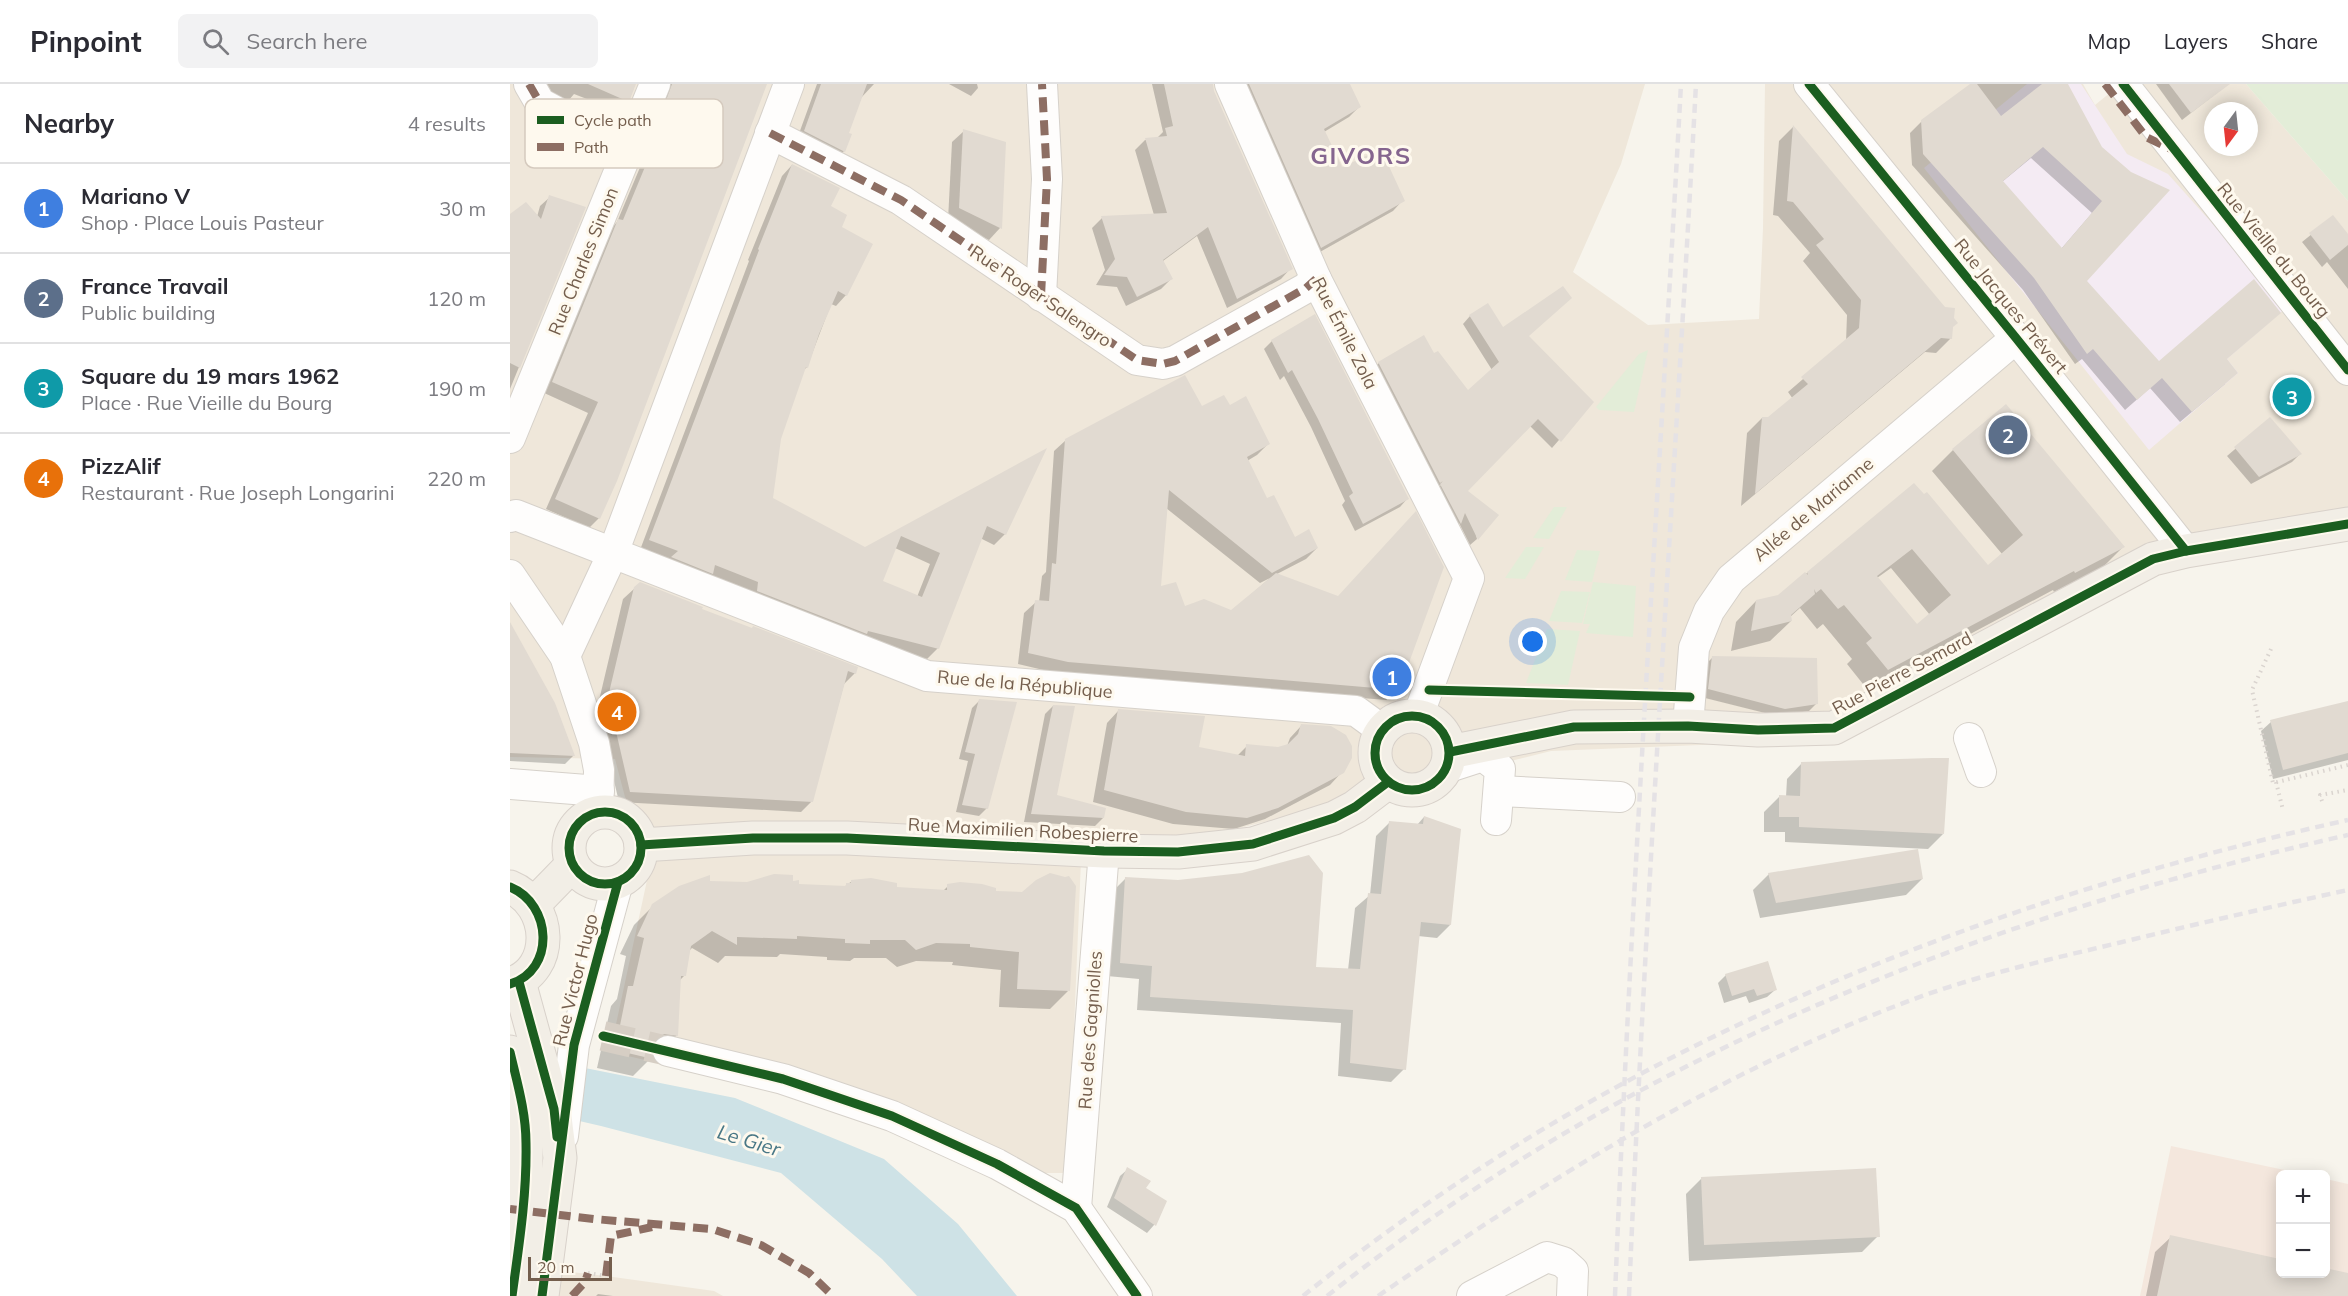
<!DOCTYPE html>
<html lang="en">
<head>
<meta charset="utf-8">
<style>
	body { margin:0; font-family:Mulish,sans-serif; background:#f2f2f3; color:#2b2b33 }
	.controls { position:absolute; right:18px; bottom:18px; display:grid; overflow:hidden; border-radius:9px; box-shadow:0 3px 15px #0003 }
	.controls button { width:54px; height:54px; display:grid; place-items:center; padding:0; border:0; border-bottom:2px solid #e1e1e2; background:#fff; color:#2b2b33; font:30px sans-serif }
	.compass { position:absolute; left:1694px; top:18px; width:54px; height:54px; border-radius:50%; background:#fff; box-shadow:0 3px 15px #0003; rotate:195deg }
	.scale { position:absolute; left:18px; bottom:15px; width:84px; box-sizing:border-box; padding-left:6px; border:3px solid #745e4d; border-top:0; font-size:16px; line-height:21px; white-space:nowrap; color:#745e4d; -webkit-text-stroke:4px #fef9ee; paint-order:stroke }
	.you { position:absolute; left:1023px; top:558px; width:21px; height:21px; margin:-15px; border:4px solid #fff; border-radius:50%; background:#1a73e8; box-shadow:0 0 0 9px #1a73e833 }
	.badge { display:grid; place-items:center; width:39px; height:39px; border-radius:50%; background:#b45309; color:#fff; font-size:20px; font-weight:700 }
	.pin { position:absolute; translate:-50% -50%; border:3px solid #fff; box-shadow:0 2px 6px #0006 }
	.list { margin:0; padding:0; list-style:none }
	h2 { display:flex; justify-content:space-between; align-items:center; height:78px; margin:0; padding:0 24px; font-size:26px }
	h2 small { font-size:20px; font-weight:400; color:#7c7c81 }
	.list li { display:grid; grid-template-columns:39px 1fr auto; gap:18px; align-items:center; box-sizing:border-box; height:90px; padding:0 24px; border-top:2px solid #e1e1e2 }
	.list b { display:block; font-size:22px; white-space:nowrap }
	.list p { margin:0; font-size:20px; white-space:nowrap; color:#7c7c81 }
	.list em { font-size:20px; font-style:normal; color:#7c7c81 }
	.icon { flex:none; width:33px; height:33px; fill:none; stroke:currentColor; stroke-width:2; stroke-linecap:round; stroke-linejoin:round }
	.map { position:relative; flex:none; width:1838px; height:1212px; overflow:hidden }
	header { display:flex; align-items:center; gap:36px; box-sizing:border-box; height:84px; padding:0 30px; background:#fff; border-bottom:2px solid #e1e1e2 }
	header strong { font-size:28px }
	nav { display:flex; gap:33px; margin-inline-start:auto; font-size:21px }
	.search { width:420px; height:54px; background:#f2f2f3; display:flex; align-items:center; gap:15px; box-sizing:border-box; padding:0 21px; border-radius:9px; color:#7c7c81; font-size:22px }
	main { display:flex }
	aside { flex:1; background:#fff }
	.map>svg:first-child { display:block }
	.residential { fill:#efe7da; fill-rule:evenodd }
	.commercial { fill:#f4e7dd }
	.education { fill:#f4ebf3 }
	.green { fill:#e3edd8 }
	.water { fill:#cee2e6 }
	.shadow { fill:#0003; fill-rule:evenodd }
	.building { fill:#e1dad1; fill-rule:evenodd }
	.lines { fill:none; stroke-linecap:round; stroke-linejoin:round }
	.minor-tunnel { stroke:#d6cec4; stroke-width:30; stroke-dasharray:30 15; stroke-linecap:butt }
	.minor-casing { stroke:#d6d1ca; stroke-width:32 }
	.major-casing { stroke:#d8d1ca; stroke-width:35 }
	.path { stroke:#dad4cf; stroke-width:4; stroke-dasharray:1.5 4.5; stroke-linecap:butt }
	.minor { stroke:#fefdfc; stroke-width:30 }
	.major { stroke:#f2eee6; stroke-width:33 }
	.rail { stroke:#e5e2e5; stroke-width:4.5; stroke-dasharray:9 6; stroke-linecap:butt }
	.quiet { stroke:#8d6e63; stroke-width:8; stroke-dasharray:15 8; stroke-linecap:butt }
	.cycleway-casing { stroke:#fef9ee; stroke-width:13 }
	.cycleway { stroke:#1b5e20; stroke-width:9 }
	.labels { text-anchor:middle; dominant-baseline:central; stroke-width:6; stroke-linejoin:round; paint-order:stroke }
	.street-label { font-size:18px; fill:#745e4d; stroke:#fef9ee }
	.water-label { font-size:20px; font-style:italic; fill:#487785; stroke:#fef9ee }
	.district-label { font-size:24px; font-weight:bold; letter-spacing:1.5px; fill:#85658f; stroke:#fef9ee }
	.key { fill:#fef9ee; stroke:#d5cabe; stroke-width:1.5 }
	.key-label { font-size:16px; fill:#745e4d }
</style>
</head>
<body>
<header>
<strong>Pinpoint</strong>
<div class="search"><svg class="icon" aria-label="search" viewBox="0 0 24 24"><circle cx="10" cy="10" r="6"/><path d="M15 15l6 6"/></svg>Search here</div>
<nav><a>Map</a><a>Layers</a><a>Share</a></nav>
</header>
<main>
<aside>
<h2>Nearby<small>4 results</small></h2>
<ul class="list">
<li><span class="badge" style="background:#3f7fe0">1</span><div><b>Mariano V</b><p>Shop · Place Louis Pasteur</p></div><em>30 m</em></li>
<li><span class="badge" style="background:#5c6f8a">2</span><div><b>France Travail</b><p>Public building</p></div><em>120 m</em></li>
<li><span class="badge" style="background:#0f9aa8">3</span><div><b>Square du 19 mars 1962</b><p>Place · Rue Vieille du Bourg</p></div><em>190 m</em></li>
<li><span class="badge" style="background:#e8710a">4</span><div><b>PizzAlif</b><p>Restaurant · Rue Joseph Longarini</p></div><em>220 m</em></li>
</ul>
</aside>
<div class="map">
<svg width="1838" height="1212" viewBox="0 0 1838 1212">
	<rect width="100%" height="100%" fill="#f7f4ec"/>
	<g class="residential">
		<path d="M0 0H1135L1111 80 1063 188 1138 241 1249 235 1253 144 1255 0H1573L1585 21 1611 0H1736L1838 117V454L1650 486 1339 655 1041 667 714 748 671 753 572 752 558 1089H520L236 999 100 968 139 787 131 745 115 713 105 675 0 673ZM1703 27H1739V63H1703Z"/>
		<path d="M0 1181 96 1192 204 1207 213 1212H0Z"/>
	</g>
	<path class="commercial" d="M1661 1062 1793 1090H1770V1190H1816V1095L1838 1100V1212H1630Z"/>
	<path class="education" d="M1517 0H1571L1617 70 1658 90 1777 223 1717 275 1728 289 1639 366 1414 84Z"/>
	<g class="green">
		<path d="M1736 0H1838V117Z"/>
		<path d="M1138 266 1124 328 1089 326 1086 323 1129 270Z"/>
		<path d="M1044 423H1057L1039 455 1023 454Z"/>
		<path d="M1016 463H1034L1015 495 995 494Z"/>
		<path d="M1067 466 1090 467 1082 498 1055 496Z"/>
		<path d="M1083 498 1126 502 1123 553 1076 549 1080 540H1073Z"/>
		<path d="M1051 507 1080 508 1072 539 1039 537Z"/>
		<path d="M1037 545 1070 547 1058 601 1016 599Z"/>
	</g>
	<path class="water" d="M0 969 225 1014 374 1075 448 1140 507 1212H407L372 1175 271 1089 91 1042 0 1021Z"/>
	<g class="shadow">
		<path d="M30 0H125L118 17 108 27 64 10 53 23Z"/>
		<path d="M149 0H256L89 434 79 444 36 425 78 329 32 308 99 147 107 138 147 43 142 41Z"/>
		<path d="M307 0H364L349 16 337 50 334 67 326 75 287 55Z"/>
		<path d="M439 0H467L468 4 461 12Z"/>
		<path d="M642 0H702L703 7 781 184 771 195 717 224 687 152 653 177 661 195 651 205 616 222 607 203 586 201 595 186 582 144 592 134 644 131 625 66 635 56 646 55 653 48Z"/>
		<path d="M723 0H838L849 23 839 33 814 48 832 85 893 116 883 127 801 173Z"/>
		<path d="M1463 0H1557L1591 63 1620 89 1575 197 1649 279 1716 276 1715 300 1670 338 1640 304 1615 326 1572 275 1565 280 1513 206 1402 81 1400 49 1412 37ZM1521 74 1582 129 1551 165 1492 98Z"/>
		<path d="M1646 0H1710L1713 4 1672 36Z"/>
		<path d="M1283 43 1442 244 1441 254 1426 269 1415 268 1231 422 1237 349 1252 334 1259 335 1283 315 1278 308 1336 258 1337 231 1293 177 1300 169 1268 132 1263 131 1269 57Z"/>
		<path d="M454 47 494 59 490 144 479 156 438 136 442 58Z"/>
		<path d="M282 81 319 122 330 143 336 211 326 222 321 220 297 283 293 287 270 355 262 415 355 464 534 368 495 450 484 461 470 454 428 564 417 575 347 557 130 466 239 177 238 176 272 92ZM385 464 420 480 407 513 371 498Z"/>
		<path d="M40 113 74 124 0 305V132L27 133 30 122Z"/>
		<path d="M1823 133 1838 152V205L1817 178 1812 183 1792 158Z"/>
		<path d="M960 232 993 246 1018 252 1082 318 1042 364 1019 341 956 407 967 455 960 461 949 439 943 445 924 409 931 401 922 405 861 286 869 279 923 271 957 308 982 286 953 240Z"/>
		<path d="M762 257 897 415 890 423 845 447 832 421 835 417 801 343 774 292 770 296 754 265Z"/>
		<path d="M1496 322 1613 463 1593 483 1544 508 1543 506 1357 605 1337 580 1342 575 1313 540 1307 545 1290 524 1280 533 1281 537 1260 557 1221 567 1226 538 1246 517 1269 512 1404 401 1478 483 1492 470 1422 387 1443 366ZM1381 484 1420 531 1407 542 1367 494Z"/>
		<path d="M720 323 758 360 747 371 737 377 757 417 784 455 807 464 796 475 765 491 887 605 876 616 546 589 508 580 514 529 526 518H529L532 492 536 488 544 367 556 356 691 324ZM656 424 750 499 760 494 721 528 674 524 650 504Z"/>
		<path d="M1760 335 1790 370 1782 378 1741 400 1717 372Z"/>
		<path d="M125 504 191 526 345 589 334 600 302 717 291 728 109 718 87 625 113 515Z"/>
		<path d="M0 546 64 671 55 680 0 677Z"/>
		<path d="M1203 573 1307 619 1299 627 1267 632 1191 613 1195 581Z"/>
		<path d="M469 617 477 724 469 732 446 728 458 677 449 675 462 624Z"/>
		<path d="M1838 618V676L1763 695 1751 647 1761 638Z"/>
		<path d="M543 622 545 712 593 734 585 742 514 738 535 630Z"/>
		<path d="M609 626 687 664 727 672 737 662 768 665 777 662 780 654 792 641 832 688 820 701 755 735 724 745 663 740 583 718 597 639Z"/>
		<path d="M1292 679 1433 750 1418 765 1275 758V748H1254V728L1269 713H1276L1277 695Z"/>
		<path d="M914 733 940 841 927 854 908 852 894 985 881 998 828 992 831 939 627 926 629 895 597 892 602 808 615 795 805 884 838 886 845 824 860 811 866 752 880 738 907 741Z"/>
		<path d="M1259 790 1412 795 1396 811 1250 834 1243 806Z"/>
		<path d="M342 797 385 805 433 807 438 802 558 907 540 925 489 923 491 886 442 881 443 878 406 877 387 883 376 874H344L340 877 317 876V873L270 870 267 873 215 872 208 879 182 864 179 867 174 892 169 897 167 951 148 970 141 969V974L123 992 87 984 101 922 107 915 116 872 110 870 124 841 143 822 199 799H282L287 801 334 803Z"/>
		<path d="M1216 891 1265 906 1257 913 1239 919 1236 912 1214 919 1208 899Z"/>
		<path d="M618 1085 634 1105 655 1117 644 1141 637 1149 597 1123 610 1092Z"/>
		<path d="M1192 1094 1368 1152 1352 1168 1179 1177 1176 1110Z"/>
		<path d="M1661 1153 1770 1176V1190L1838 1191V1212H1636L1645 1168Z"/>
		<path d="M88 1210 103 1212H86Z"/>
	</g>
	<g class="building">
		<path d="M78 0H126L119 18Z"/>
		<path d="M162 0H257L107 397 90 435 45 415 88 318 42 298 108 135 113 136 156 32 151 30Z"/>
		<path d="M311 0H357L339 49 342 50 335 68 294 47Z"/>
		<path d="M654 0H703L704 7 783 185 727 215 698 143 653 176 663 195 627 213 617 193 594 191 605 175 591 132 657 129 635 54 657 52 655 44 663 42Z"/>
		<path d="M739 0H840L851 23 814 45 832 83 871 65 895 117 811 164Z"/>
		<path d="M1460 0H1467L1491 32 1532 0H1558L1592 63 1621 88 1660 106 1577 197 1649 277 1744 195 1771 229 1717 275 1728 289 1682 328 1652 294 1627 316 1583 265 1577 270 1524 194 1413 70 1411 36ZM1533 63 1592 117 1552 164 1493 97Z"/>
		<path d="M1659 0H1720L1681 29Z"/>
		<path d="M1283 41 1435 223 1445 224 1444 234 1448 239 1443 243 1442 255 1431 254 1245 410 1252 333H1258L1298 300 1291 293 1349 244 1351 216 1306 161 1314 155 1283 118 1277 117Z"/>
		<path d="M453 45 496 58 492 145 449 124Z"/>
		<path d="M282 80 330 104 321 122 337 131 332 143 363 160 337 212 328 207 309 250 298 284 296 283 271 355 263 414 355 463 537 364 496 451 477 442 429 565 358 547 357 550 247 507 248 498 205 481 203 490 161 473 168 467 139 456 249 166 248 165ZM391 452 430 469 412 513 373 497Z"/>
		<path d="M39 111 76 123 10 284 0 279V130L16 118 31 135Z"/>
		<path d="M1823 131 1838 150V161L1820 176 1799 149Z"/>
		<path d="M1053 202 1062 214 1019 252 1084 318 1051 358 1028 335 958 407 989 431 968 456 955 429 951 440 930 400 933 397 930 399 868 278 914 251 924 269 928 267 958 306 989 278 959 231 978 219 993 243Z"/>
		<path d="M805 230 899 415 853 440 839 412 843 409 808 335 782 286 778 289 761 256Z"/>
		<path d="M675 291 692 322 714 311 720 321 736 312 760 360 737 373 757 414 764 411 785 453 799 445 808 464 762 489 659 406 651 502 666 498 675 522 694 515 721 526 766 489 828 512 906 427 934 483 889 606 558 578 518 569 525 516 539 517 542 479 546 480 555 355Z"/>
		<path d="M1496 320 1615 463 1565 489 1564 487 1378 586 1356 559 1362 554 1334 521 1328 525 1311 505 1306 509 1304 505 1305 510 1281 531 1282 537 1241 547 1246 516 1268 511 1295 488 1298 491 1297 488 1404 399 1414 410 1417 408 1478 481 1513 451 1442 365ZM1402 465 1441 511 1407 540 1367 492Z"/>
		<path d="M1760 333 1792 370 1749 393 1724 363Z"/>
		<path d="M130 498 193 523 192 525 242 544 243 542 348 583 346 590 338 587 303 718 120 708 98 613 124 503Z"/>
		<path d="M0 538 45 619 65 672 0 669Z"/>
		<path d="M1202 572 1307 574 1308 620 1275 625 1198 605Z"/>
		<path d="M469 615 507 618 478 725 452 721 465 670 455 668Z"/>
		<path d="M1838 617V669L1773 686 1760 636Z"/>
		<path d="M543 621 565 622 547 711 596 724 594 734 521 730Z"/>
		<path d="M608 625 695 632 689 663 735 672 736 660 768 663 778 660 788 650 791 640 821 642 836 651 842 662V674L834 689 768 724 737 734 676 728 594 706Z"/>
		<path d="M1422 674H1439L1434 750 1289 743V733H1269V711L1290 712 1291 678Z"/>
		<path d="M914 732 951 745 941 841 911 838 896 986 840 979 843 926 640 913 642 882 610 879 615 793 668 796 732 789 799 771 813 789 806 883 850 885 858 809 871 810 879 737 913 740Z"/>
		<path d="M1408 765 1413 795 1266 819 1258 789Z"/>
		<path d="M540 789 555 793 559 792 566 802 560 907 507 905 509 868 460 863V860L426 859 406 866 395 856H360V860L335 859V855L287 852V855L227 853V861L202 847 181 862 176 892H171L168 952 154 950 146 955 141 964 143 975 105 966 118 902H123L134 854 127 852 142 820 169 802 200 791V797L237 798 264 790 283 791V797L289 796V800L336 802V799H341V796L361 794 387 799V803L437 806V800L450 798 472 800 486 804V807L512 808 526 796Z"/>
		<path d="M1258 877 1267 906 1247 912 1244 905 1222 912 1215 890Z"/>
		<path d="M617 1083 641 1097 636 1104 657 1117 646 1142 604 1114Z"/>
		<path d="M1366 1084 1370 1153 1194 1161 1191 1093Z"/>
		<path d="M1660 1151 1770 1175V1190H1815V1184L1838 1189V1212H1647Z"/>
	</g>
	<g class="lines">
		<path class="minor-tunnel" d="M93 952 158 967"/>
		<defs>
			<g id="minor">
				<path d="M19 0 30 19 118 66"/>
				<path d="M720 0 806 195 959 494 908 632"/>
				<path d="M1299 0 1506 254 1676 467"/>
				<path d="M1613 0 1838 286"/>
				<path d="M260 49 391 116 627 276 653 280 665 277 796 204 806 195"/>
				<path d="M531 212 537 95 532 0"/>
				<path d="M0 354 145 0"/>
				<path d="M0 433 6 431 417 592 846 627 872 646"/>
				<path d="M0 491 55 572 84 659 89 686 88 727"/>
				<path d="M55 572 103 469 279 0"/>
				<path d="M1178 642 1184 564 1199 527 1221 495 1506 254"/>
				<path d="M1459 654 1471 688"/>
				<path d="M942 682 973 672 990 685 986 736"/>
				<path d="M0 700 89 707"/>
				<path d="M989 707 1110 713"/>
				<path d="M158 967 273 995 382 1032 487 1080 566 1124 627 1212"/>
				<path d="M53 1052 64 961 108 798"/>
				<path d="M566 1124 594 767"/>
				<path d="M962 1212 1037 1173 1053 1178 1063 1187 1062 1212"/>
			</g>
			<g id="major">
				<circle cx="902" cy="669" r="37"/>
				<path d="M940 668 1064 643 1178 642 1248 646 1324 644 1643 475 1676 467 1838 440"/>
				<circle cx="95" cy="764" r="36"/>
				<path d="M131 761 243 754H337L594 767 668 768 743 760 824 734 845 723 878 698"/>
				<path d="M0 803C42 820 46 886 0 900"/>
				<path d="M24 820 62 781"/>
				<path d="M9 898 44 1025 50 1074 32 1212"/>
				<path d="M0 968C7 998 16 1028 16 1059 17 1111 9 1161 2 1212"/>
			</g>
		</defs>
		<use href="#minor" class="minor-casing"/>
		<use href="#major" class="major-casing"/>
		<g class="path">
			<path d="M1761 565 1742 606 1763 699 1838 681"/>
			<path d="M1766 698 1773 726"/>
			<path d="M1812 717 1810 711 1838 706"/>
			<path d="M78 1189 96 1192"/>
		</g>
		<use href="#minor" class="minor"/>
		<use href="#major" class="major"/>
		<g class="rail">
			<path d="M793 1212C1098 967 1458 820 1838 736"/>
			<path d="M817 1212C1115 975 1469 834 1838 751"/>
			<path d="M868 1212C1037 1096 1211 987 1404 915 1469 891 1537 876 1604 860 1682 841 1760 823 1838 806"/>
			<path d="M1105 1212C1121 808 1149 404 1171 0"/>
			<path d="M1119 1212C1136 808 1164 404 1186 0"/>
		</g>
		<g class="quiet">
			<path d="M19 0 30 19 118 66"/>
			<path d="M1595 0 1636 53 1661 65"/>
			<path d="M260 49 391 116 627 276 653 280 665 277 796 204 806 195"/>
			<path d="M531 212 537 95 532 0"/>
			<path d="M0 1125 84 1135 202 1145 251 1161 299 1189 323 1212"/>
			<path d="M96 1192 101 1152 142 1143"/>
			<path d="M62 1212 75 1198 78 1189"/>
		</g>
		<defs>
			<g id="cycleway">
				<path d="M1299 0 1506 254 1676 467"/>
				<path d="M1613 0 1838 286"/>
				<path d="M919 606 1180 613"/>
				<circle cx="902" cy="669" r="37"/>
				<path d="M940 668 1064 643 1178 642 1248 646 1324 644 1643 475 1676 467 1838 440"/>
				<circle cx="95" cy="764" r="36"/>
				<path d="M131 761 243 754H337L594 767 668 768 743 760 824 734 845 723 878 698"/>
				<path d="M0 803C42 820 46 886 0 900"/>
				<path d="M9 898 44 1025 47 1053"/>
				<path d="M93 952 273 995 382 1032 487 1080 566 1124 627 1212"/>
				<path d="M0 968C7 998 16 1028 16 1059 17 1111 9 1161 2 1212"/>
				<path d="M32 1212 64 961 108 798"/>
			</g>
		</defs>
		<use href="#cycleway" class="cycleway-casing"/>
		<use href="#cycleway" class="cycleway"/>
	</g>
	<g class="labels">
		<g class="street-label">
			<text transform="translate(1764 166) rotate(51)">Rue Vieille du Bourg</text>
			<text transform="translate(73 177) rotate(-68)">Rue Charles Simon</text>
			<text transform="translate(531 212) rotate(34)">Rue Roger Salengro</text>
			<text transform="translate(1501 222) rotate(51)">Rue Jacques Prévert</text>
			<text transform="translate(835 249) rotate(63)">Rue Émile Zola</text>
			<text transform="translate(1303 425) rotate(-40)">Allée de Marianne</text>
			<text transform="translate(1392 589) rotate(-28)">Rue Pierre Semard</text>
			<text transform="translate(515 600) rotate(5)">Rue de la République</text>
			<text transform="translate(513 746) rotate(3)">Rue Maximilien Robespierre</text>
			<text transform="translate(65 896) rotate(-76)">Rue Victor Hugo</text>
			<text transform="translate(580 946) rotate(-86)">Rue des Gagniolles</text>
		</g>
		<g class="water-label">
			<text transform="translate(239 1056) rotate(17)">Le Gier</text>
		</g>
		<g class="district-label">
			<text x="851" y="71">GIVORS</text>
		</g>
	</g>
	<rect x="15" y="15" width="198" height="69" rx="9" class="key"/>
	<rect x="27" y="32" width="27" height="8" fill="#1b5e20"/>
	<rect x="27" y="59" width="27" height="8" fill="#8d6e63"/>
	<g class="key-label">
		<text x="64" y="42">Cycle path</text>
		<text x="64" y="69">Path</text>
	</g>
</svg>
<div class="controls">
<button>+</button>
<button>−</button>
</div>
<svg class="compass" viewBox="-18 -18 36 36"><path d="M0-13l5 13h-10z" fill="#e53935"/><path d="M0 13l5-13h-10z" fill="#7c7c81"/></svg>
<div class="scale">20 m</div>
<div class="you"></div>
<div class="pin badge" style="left:882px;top:593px;background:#3f7fe0">1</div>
<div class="pin badge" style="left:1498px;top:351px;background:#5c6f8a">2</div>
<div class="pin badge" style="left:1782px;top:313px;background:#0f9aa8">3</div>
<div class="pin badge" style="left:107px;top:628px;background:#e8710a">4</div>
</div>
</main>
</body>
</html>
